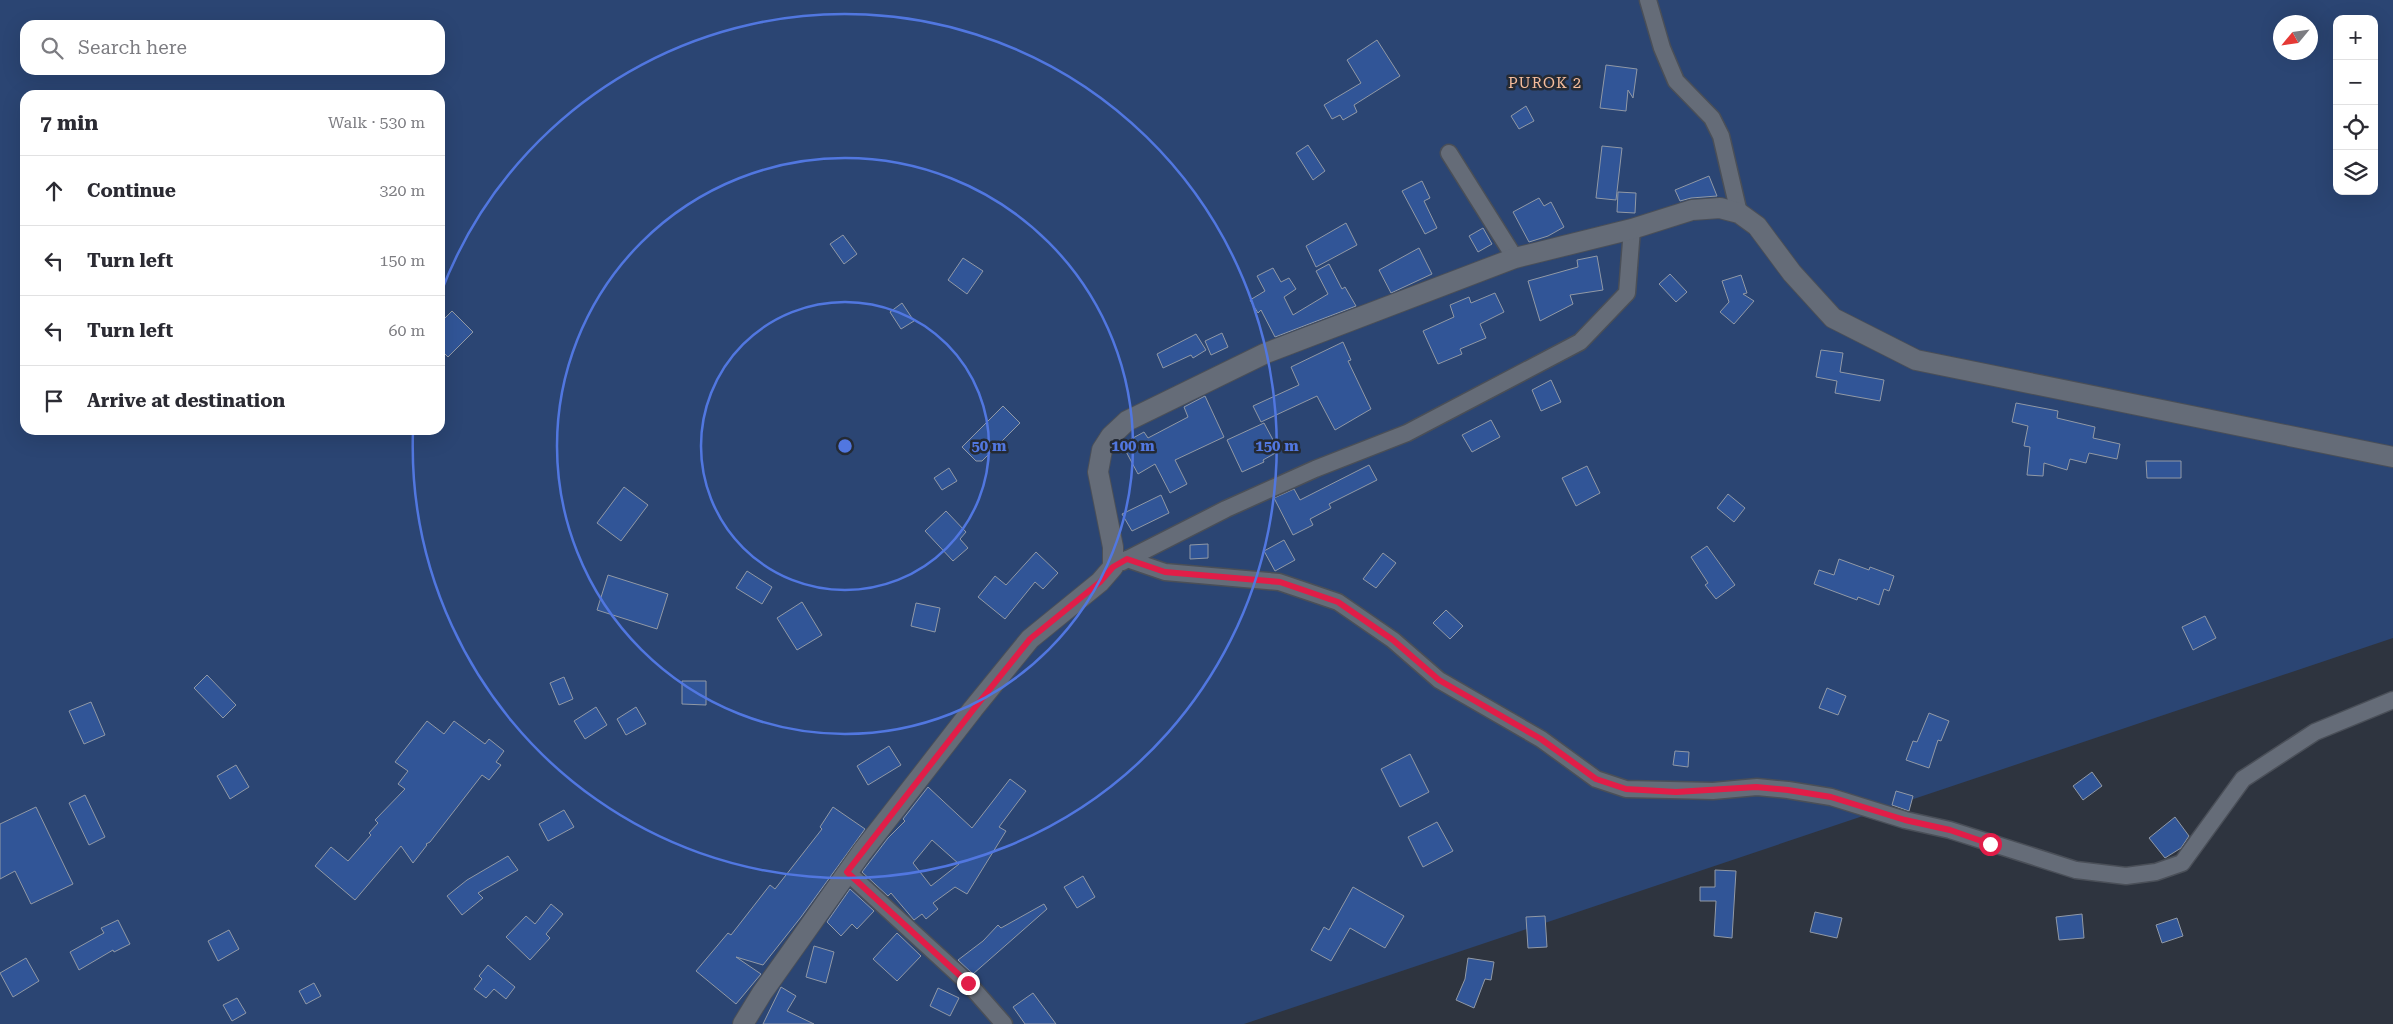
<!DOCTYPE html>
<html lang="en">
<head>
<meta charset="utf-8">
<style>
	body { margin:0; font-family:"Roboto Serif",serif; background:#f7f7f7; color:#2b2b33 }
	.controls { position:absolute; right:15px; top:15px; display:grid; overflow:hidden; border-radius:10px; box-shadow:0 5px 20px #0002 }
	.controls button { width:45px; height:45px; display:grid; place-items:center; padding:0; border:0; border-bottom:1px solid #e1e1e2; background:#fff; color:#2b2b33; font:25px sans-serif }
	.compass { position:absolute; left:2273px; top:15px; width:45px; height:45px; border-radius:50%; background:#fff; box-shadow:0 5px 20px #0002; rotate:241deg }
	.stop { position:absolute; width:15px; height:15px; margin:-11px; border:4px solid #e11d48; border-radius:50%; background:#fff }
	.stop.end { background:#e11d48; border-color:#fff; box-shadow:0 1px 5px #0008 }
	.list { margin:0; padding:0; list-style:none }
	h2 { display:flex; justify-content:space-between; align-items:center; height:65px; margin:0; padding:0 20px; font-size:21px }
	h2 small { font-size:16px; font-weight:400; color:#7c7c81 }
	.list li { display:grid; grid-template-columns:32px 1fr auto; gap:15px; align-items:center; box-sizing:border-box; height:70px; padding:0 20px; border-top:1px solid #e1e1e2 }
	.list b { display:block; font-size:19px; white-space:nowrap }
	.list em { font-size:16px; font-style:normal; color:#7c7c81 }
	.icon { flex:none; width:28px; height:28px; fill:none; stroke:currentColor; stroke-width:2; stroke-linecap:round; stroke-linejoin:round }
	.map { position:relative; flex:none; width:2393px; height:1024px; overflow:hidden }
	.search { position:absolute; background:#fff; box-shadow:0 5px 20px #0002; left:20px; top:20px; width:425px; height:55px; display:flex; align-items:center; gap:12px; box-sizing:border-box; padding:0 18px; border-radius:15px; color:#7c7c81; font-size:19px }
	.panel { position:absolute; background:#fff; box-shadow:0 5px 20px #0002; left:20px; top:90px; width:425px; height:345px; border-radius:15px }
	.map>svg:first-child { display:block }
	.green { fill:#2b4573; fill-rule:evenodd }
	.building { fill:#315597; stroke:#9199a6; fill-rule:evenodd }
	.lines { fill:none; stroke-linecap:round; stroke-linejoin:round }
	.minor-casing { stroke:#4a4f58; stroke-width:19 }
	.tertiary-casing { stroke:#4a4f58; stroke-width:22 }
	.minor { stroke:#656c78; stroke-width:16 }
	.tertiary { stroke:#656c78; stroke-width:20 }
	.route { stroke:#e11d48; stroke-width:6 }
	.ring { fill:none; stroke:#5177e0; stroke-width:2.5 }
	.labels { text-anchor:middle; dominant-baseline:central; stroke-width:5; stroke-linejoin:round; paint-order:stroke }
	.neighbourhood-label { font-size:15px; letter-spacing:1px; fill:#f6bd9c; stroke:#242a34 }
	.centre { fill:#5177e0; stroke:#242a34; stroke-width:2.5 }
	.ring-label { font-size:15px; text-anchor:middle; font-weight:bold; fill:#5177e0; stroke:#242a34; stroke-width:5; stroke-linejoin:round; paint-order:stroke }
</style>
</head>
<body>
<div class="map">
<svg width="2393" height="1024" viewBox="0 0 2393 1024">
	<rect width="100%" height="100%" fill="#2e343f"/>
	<path class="green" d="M0 0H2393V638L1244 1024H0ZM2337 19H2374V191H2337ZM2280 22H2310V52H2280ZM25 25H440V70H25ZM25 95H440V430H25Z"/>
	<g class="building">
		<path d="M1377 40 1400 76 1354 105 1357 112 1343 120 1340 115 1332 119 1324 105 1361 83 1347 60Z"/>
		<path d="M1606 65 1637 69 1633 98 1628 90 1626 111 1600 108Z"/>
		<path d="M1526 106 1534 121 1519 129 1511 116Z"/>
		<path d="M1308 145 1325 171 1313 180 1296 153Z"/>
		<path d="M1602 146 1622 148 1616 200 1596 198Z"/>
		<path d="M1709 176 1717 196 1691 198 1680 201 1675 190Z"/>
		<path d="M1422 181 1430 198 1424 201 1437 228 1425 234 1402 191Z"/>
		<path d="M1618 192 1636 193 1635 213 1617 212Z"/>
		<path d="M1539 198 1544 206 1551 202 1564 227 1548 236 1529 242 1513 212Z"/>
		<path d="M1346 223 1357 245 1316 267 1306 246Z"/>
		<path d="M1483 228 1492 244 1478 252 1469 236Z"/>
		<path d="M843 235 857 254 844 264 830 244Z"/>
		<path d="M1419 248 1432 274 1391 293 1379 270Z"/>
		<path d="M1597 256 1603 290 1570 295 1573 304 1540 321 1528 281 1578 267 1577 260Z"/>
		<path d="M963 258 983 271 967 294 948 280Z"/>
		<path d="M1329 264 1342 289 1345 287 1356 306 1275 337 1261 310 1258 313 1250 300 1265 291 1257 276 1273 268 1281 282 1289 278 1296 289 1284 297 1293 315 1328 294 1316 271Z"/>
		<path d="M1670 274 1687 292 1676 302 1659 284Z"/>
		<path d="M1741 275 1747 293 1743 294 1754 301 1734 324 1720 312 1729 302 1722 281Z"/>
		<path d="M1495 293 1504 312 1480 324 1486 338 1460 349 1462 354 1438 364 1423 331 1454 317 1450 305 1469 297 1471 303Z"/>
		<path d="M902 303 914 321 901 329 890 312Z"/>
		<path d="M452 311 473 332 448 357 440 349V323Z"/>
		<path d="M1222 333 1228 347 1211 355 1205 341Z"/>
		<path d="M1196 334 1206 350 1193 358 1191 355 1163 368 1157 354Z"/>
		<path d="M1343 342 1351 360 1348 361 1371 409 1335 430 1317 396 1261 422 1253 406 1299 385 1291 367Z"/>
		<path d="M1821 350 1843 353 1840 372 1884 380 1880 401 1835 393 1837 381 1816 377Z"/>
		<path d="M1551 380 1561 402 1541 411 1532 390Z"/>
		<path d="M1205 396 1224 437 1175 460 1187 484 1170 493 1155 464 1138 474 1122 444 1144 432 1148 438 1188 417 1184 407Z"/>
		<path d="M2016 403 2058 411 2057 418 2095 427 2093 438 2120 444 2117 459 2089 453 2086 463 2070 459 2067 470 2044 463 2043 476 2027 475 2030 447 2024 446 2028 426 2012 422Z"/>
		<path d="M1003 406 1020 423 982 461H976L962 447Z"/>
		<path d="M1491 420 1500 437 1472 452 1462 435Z"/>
		<path d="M1264 423 1279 451 1263 460 1264 462 1242 472 1227 440Z"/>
		<path d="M2146 461H2181V478H2147Z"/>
		<path d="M1369 465 1377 480 1329 504 1331 508 1310 519 1313 525 1293 535 1274 498 1294 489 1300 500Z"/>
		<path d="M1587 466 1600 493 1576 506 1562 478Z"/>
		<path d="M949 468 957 481 942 490 934 478Z"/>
		<path d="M624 487 648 505 621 541 597 523Z"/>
		<path d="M1728 494 1745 508 1734 522 1717 508Z"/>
		<path d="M1161 495 1169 513 1132 531 1122 514Z"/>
		<path d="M946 511 966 532 960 539 968 548 953 561 925 531Z"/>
		<path d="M1284 540 1295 560 1275 571 1264 551Z"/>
		<path d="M1208 544V558L1190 559V545Z"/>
		<path d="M1707 546 1735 585 1716 599 1705 585 1708 583 1691 557Z"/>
		<path d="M1036 552 1058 573 1043 589 1035 582 1005 619 978 597 995 576 1006 585Z"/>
		<path d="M1383 553 1396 563 1376 588 1363 579Z"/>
		<path d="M1839 559 1869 570 1870 567 1894 576 1889 591 1884 589 1879 605 1858 597 1857 600 1814 584 1819 570 1834 575Z"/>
		<path d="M747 571 772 587 762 604 736 588Z"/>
		<path d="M608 575 668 594 657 629 597 610Z"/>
		<path d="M802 602 822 635 797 650 777 618Z"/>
		<path d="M916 603 940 608 935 632 911 626Z"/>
		<path d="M1446 610 1463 626 1450 639 1433 623Z"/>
		<path d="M2205 616 2216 638 2193 650 2182 627Z"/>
		<path d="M207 675 236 705 223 718 194 688Z"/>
		<path d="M564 677 573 699 559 705 550 683Z"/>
		<path d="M682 681H706V705L682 704Z"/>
		<path d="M1827 688 1846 696 1838 715 1819 708Z"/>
		<path d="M91 702 105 735 84 744 69 711Z"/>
		<path d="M596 707 607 725 585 739 574 721Z"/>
		<path d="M636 707 646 724 626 735 617 719Z"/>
		<path d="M1929 713 1949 721 1941 741 1938 740 1929 768 1906 760 1913 741 1917 742Z"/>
		<path d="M427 721 444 734 454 721 485 744 489 739 504 751 496 762 501 765 489 780 482 775 430 842 426 844 427 845 413 863 401 846 355 900 315 866 331 847 348 861 371 835 369 833 378 823 375 820 405 789 398 784 408 771 395 762Z"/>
		<path d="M889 746 901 765 868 785 857 766Z"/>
		<path d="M1675 751 1689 752 1688 767 1673 765Z"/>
		<path d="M1410 754 1429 792 1400 807 1381 769Z"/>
		<path d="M236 765 249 787 230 799 217 776Z"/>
		<path d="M2092 772 2102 786 2083 800 2073 786Z"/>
		<path d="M1010 779 1026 791 999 827 1006 831 967 894 955 887 933 903 938 909 926 919 922 914 914 920 891 893 888 896 862 872 888 838 905 821 903 819 928 787 972 828ZM932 840 959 864 931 886 913 863Z"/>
		<path d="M1896 791 1913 796 1909 811 1892 805Z"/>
		<path d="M85 795 105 837 89 845 69 803Z"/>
		<path d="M36 807 73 884 31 904 15 871 0 879V824Z"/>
		<path d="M833 807 865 829 801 917 763 965 736 957 761 974 736 1004 696 971 728 933 731 935 770 885 775 889 822 829 820 827Z"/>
		<path d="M564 810 574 827 548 841 539 824Z"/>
		<path d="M2175 817 2189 836 2181 848 2165 858 2149 838Z"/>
		<path d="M1437 822 1453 851 1423 867 1408 837Z"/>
		<path d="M508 856 518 870 478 893 483 898 462 915 447 896 467 880Z"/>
		<path d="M1715 870 1736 871 1732 938 1714 936 1716 901H1700V887H1715Z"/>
		<path d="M1083 876 1095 897 1077 908 1064 887Z"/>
		<path d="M1353 887 1404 916 1385 948 1350 928 1331 961 1311 950 1324 927 1329 930Z"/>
		<path d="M850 889 874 911 857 929 852 924 841 936 827 922Z"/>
		<path d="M551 904 563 914 546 934 550 938 530 960 506 937 526 916 535 924Z"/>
		<path d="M1044 904 1047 909 973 974 958 960 983 941 998 925 1001 928Z"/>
		<path d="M1815 912 1842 918 1837 938 1810 932Z"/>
		<path d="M2082 914 2084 938 2059 940 2056 917Z"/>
		<path d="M1545 916 1547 947 1528 948 1526 917Z"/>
		<path d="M2177 918 2183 936 2162 943 2156 925Z"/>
		<path d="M118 920 130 944 114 952 113 950 79 970 70 952 104 933 101 928Z"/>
		<path d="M229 930 239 949 218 961 208 941Z"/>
		<path d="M897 933 921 956 897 981 873 959Z"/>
		<path d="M814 946 834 952 826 983 806 977Z"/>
		<path d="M26 958 39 981 13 997 0 973Z"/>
		<path d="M1468 958 1494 962 1491 980 1485 979 1474 1008 1456 1000 1465 979Z"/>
		<path d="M488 965 515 987 506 999 494 989 486 998 474 989 482 979 479 976Z"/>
		<path d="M314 983 321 996 306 1004 299 991Z"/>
		<path d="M781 987 796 996 787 1011 814 1024H763Z"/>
		<path d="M938 988 959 998 950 1016 930 1006Z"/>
		<path d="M1033 993 1056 1024H1025L1013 1007Z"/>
		<path d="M237 998 246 1013 232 1021 223 1005Z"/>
	</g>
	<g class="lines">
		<defs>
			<g id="minor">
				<path d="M1648 0 1662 48 1676 81 1712 118 1721 136 1739 213"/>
				<path d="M1449 153 1515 258"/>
				<path d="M1127 559 1165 572 1279 582 1338 602 1393 640 1439 680 1541 739 1596 779 1626 789 1713 791 1757 787 1788 790 1831 797 1905 820 1950 830 2076 870 2126 876 2156 872 2182 863 2243 779 2315 732 2393 700"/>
				<path d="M1122 562 1226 509 1315 469 1407 433 1580 342 1627 293 1632 229"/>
				<path d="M847 872 968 983 1004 1024"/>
			</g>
			<path id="tertiary" d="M743 1024 762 993 862 852 973 709 1030 639 1100 582 1113 567V547L1098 472 1102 450 1111 436 1127 421 1266 353 1515 258 1632 229 1692 210 1720 208 1739 213 1757 226 1792 273 1833 318 1916 360 2393 457"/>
		</defs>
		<use href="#minor" class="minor-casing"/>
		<use href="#tertiary" class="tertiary-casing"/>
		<use href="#minor" class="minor"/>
		<use href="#tertiary" class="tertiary"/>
	</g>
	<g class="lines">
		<path class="route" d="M968 983 847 872 973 710 1030 639 1100 582 1113 567 1127 559 1165 572 1280 582 1338 602 1393 640 1439 680 1541 739 1596 779 1626 789 1676 792 1756 787 1788 790 1831 797 1905 820 1950 830 1990 844"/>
	</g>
	<g class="ring">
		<circle cx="845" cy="446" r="144"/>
		<circle cx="845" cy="446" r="288"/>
		<path d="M440 295A432 432 0 1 1 413 431"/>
	</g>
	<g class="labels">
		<g class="neighbourhood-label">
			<text x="1545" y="83">PUROK 2</text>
		</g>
	</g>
	<circle cx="845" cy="446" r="8" class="centre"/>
	<g class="ring-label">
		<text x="989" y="451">50 m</text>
		<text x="1133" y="451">100 m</text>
		<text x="1277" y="451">150 m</text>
	</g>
</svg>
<div class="controls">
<button>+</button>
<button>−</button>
<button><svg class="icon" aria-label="locate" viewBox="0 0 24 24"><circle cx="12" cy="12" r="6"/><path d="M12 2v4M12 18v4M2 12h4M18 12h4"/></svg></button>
<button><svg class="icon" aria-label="layers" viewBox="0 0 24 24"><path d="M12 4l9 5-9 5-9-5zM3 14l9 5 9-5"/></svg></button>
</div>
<svg class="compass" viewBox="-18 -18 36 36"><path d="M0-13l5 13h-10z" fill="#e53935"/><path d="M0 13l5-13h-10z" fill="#7c7c81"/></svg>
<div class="stop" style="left:1990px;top:844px"></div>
<div class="stop end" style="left:968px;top:983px"></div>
<div class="search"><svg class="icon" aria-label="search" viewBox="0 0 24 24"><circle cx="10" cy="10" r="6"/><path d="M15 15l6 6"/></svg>Search here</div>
<section class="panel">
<h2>7 min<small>Walk · 530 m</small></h2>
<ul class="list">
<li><svg class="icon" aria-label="ahead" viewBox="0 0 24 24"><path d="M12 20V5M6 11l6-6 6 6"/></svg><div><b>Continue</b></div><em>320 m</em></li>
<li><svg class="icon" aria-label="left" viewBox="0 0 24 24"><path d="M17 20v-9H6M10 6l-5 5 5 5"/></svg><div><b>Turn left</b></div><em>150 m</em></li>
<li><svg class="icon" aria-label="left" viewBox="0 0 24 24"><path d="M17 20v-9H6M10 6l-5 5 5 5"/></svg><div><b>Turn left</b></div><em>60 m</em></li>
<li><svg class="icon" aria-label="arrive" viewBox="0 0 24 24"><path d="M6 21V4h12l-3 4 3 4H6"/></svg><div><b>Arrive at destination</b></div></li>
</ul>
</section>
</div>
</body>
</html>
